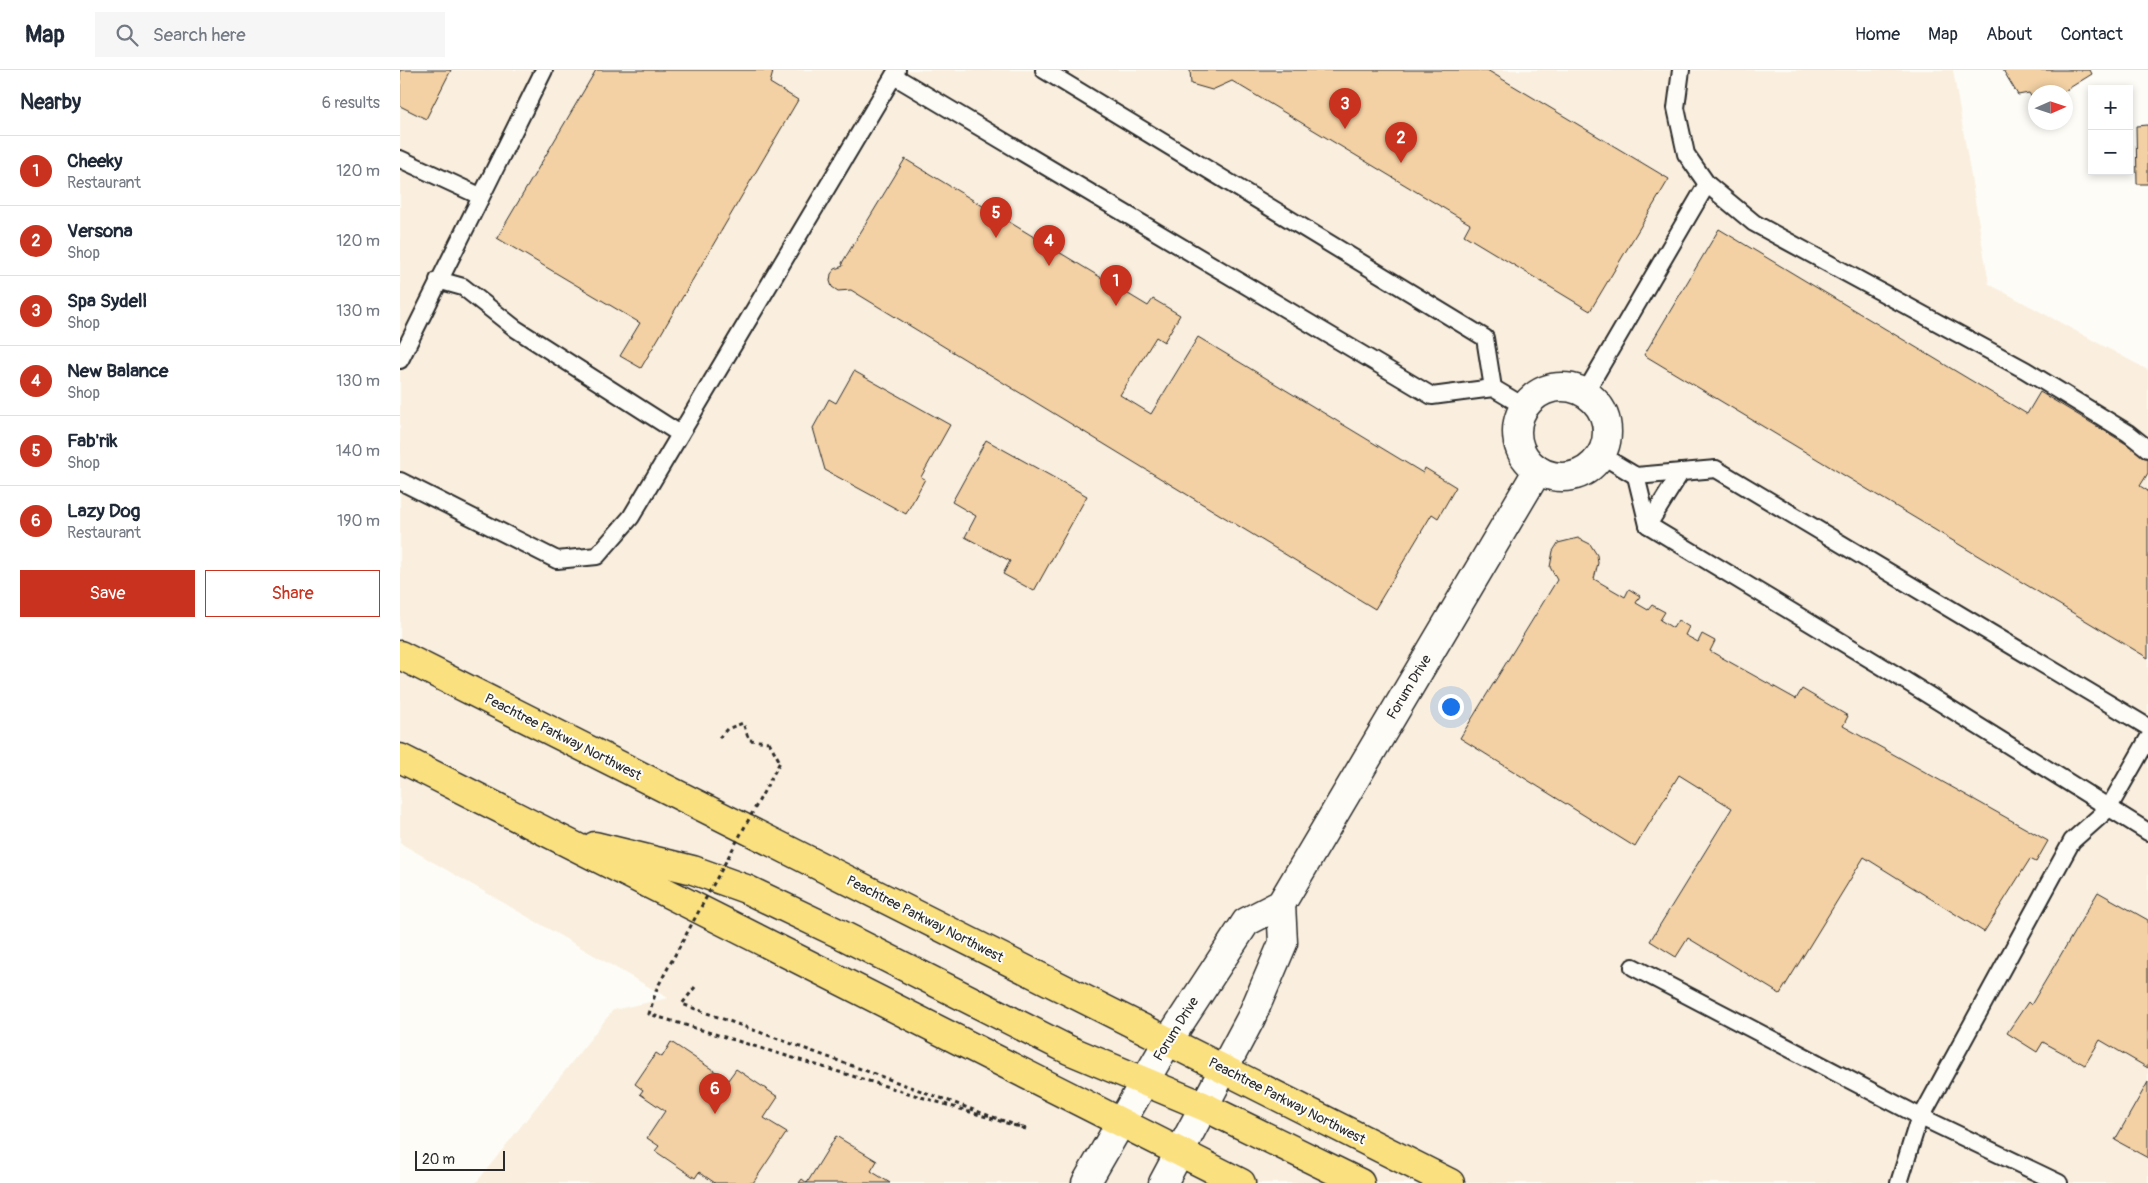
<!DOCTYPE html>
<html lang="en">
<head>
<meta charset="utf-8">
<style>
	body { margin:0; font-family:Pangolin,sans-serif; background:#f6f6f7; color:#1f2937 }
	.controls { position:absolute; right:15px; top:15px; display:grid; overflow:hidden; border-radius:0px; box-shadow:0 2px 8px #0003 }
	.controls button { width:45px; height:45px; display:grid; place-items:center; padding:0; border:0; border-bottom:1px solid #e0e1e3; background:#fff; color:#1f2937; font:25px sans-serif }
	.compass { position:absolute; left:1628px; top:15px; width:45px; height:45px; border-radius:50%; background:#fff; box-shadow:0 2px 8px #0003; rotate:87deg }
	.scale { position:absolute; left:15px; bottom:12px; width:90px; box-sizing:border-box; padding-left:5px; border:2px solid #2b2b2b; border-top:0; font-size:14px; line-height:18px; white-space:nowrap; color:#2b2b2b; -webkit-text-stroke:4px #fdfcf7; paint-order:stroke }
	.you { position:absolute; left:1050px; top:636px; width:18px; height:18px; margin:-12px; border:4px solid #fff; border-radius:50%; background:#1a73e8; box-shadow:0 0 0 8px #1a73e833 }
	.badge { display:grid; place-items:center; width:32px; height:32px; border-radius:50%; background:#c8321e; color:#fff; font-size:16px; font-weight:700 }
	.pin { position:absolute; translate:-50% -41px; filter:drop-shadow(0 1px 2px #0008) }
	.pin::after { content:''; position:absolute; top:26px; width:18px; height:15px; background:inherit; clip-path:polygon(0 0,100% 0,50% 100%) }
	.list { margin:0; padding:0; list-style:none }
	h2 { display:flex; justify-content:space-between; align-items:center; height:65px; margin:0; padding:0 20px; font-size:21px }
	h2 small { font-size:16px; font-weight:400; color:#747a83 }
	.list li { display:grid; grid-template-columns:32px 1fr auto; gap:15px; align-items:center; box-sizing:border-box; height:70px; padding:0 20px; border-top:1px solid #e0e1e3 }
	.list b { display:block; font-size:19px; white-space:nowrap }
	.list p { margin:0; font-size:16px; white-space:nowrap; color:#747a83 }
	.list em { font-size:16px; font-style:normal; color:#747a83 }
	.actions { display:flex; gap:10px; padding:15px 20px }
	.actions a { flex:1; padding:11px 0; border:1px solid #c8321e; border-radius:0px; text-align:center; font-size:18px; color:#c8321e }
	.actions .main { background:#c8321e; color:#fff }
	.icon { flex:none; width:28px; height:28px; fill:none; stroke:currentColor; stroke-width:2; stroke-linecap:round; stroke-linejoin:round }
	.map { position:relative; flex:none; width:1748px; height:1113px; overflow:hidden }
	header { display:flex; align-items:center; gap:30px; box-sizing:border-box; height:70px; padding:0 25px; background:#fff; border-bottom:1px solid #e0e1e3 }
	header strong { font-size:24px }
	nav { display:flex; gap:28px; margin-inline-start:auto; font-size:18px }
	.search { width:350px; height:45px; background:#f6f6f7; display:flex; align-items:center; gap:12px; box-sizing:border-box; padding:0 18px; border-radius:0px; color:#747a83; font-size:19px }
	main { display:flex }
	aside { flex:1; background:#fff }
	.map>svg:first-child { display:block }
	.built { fill:#faefde }
	.building { fill:#f3d1a4; stroke:#2b2b2b }
	.lines { fill:none; stroke-linecap:round; stroke-linejoin:round }
	.lane-casing { stroke:#2b2b2b; stroke-width:20 }
	.street-casing { stroke:#2b2b2b; stroke-width:31 }
	.highway-casing { stroke:#2b2b2b; stroke-width:31 }
	.path { stroke:#2b2b2b; stroke-width:3; stroke-dasharray:4 4; stroke-linecap:butt }
	.lane { stroke:#fdfcf7; stroke-width:16 }
	.street { stroke:#fdfcf7; stroke-width:28 }
	.highway { stroke:#fbe080; stroke-width:28 }
	.path-bridge { stroke:#2b2b2b; stroke-width:3; stroke-dasharray:4 4; stroke-linecap:butt }
	.labels { text-anchor:middle; dominant-baseline:central; stroke-width:4; stroke-linejoin:round; paint-order:stroke }
	.street-label { font-size:14px; fill:#2b2b2b; stroke:#fdfcf7 }
</style>
</head>
<body>
<header>
<strong>Map</strong>
<div class="search"><svg class="icon" aria-label="search" viewBox="0 0 24 24"><circle cx="10" cy="10" r="6"/><path d="M15 15l6 6"/></svg>Search here</div>
<nav><a>Home</a><a>Map</a><a>About</a><a>Contact</a></nav>
</header>
<main>
<aside>
<h2>Nearby<small>6 results</small></h2>
<ul class="list">
<li><span class="badge">1</span><div><b>Cheeky</b><p>Restaurant</p></div><em>120 m</em></li>
<li><span class="badge">2</span><div><b>Versona</b><p>Shop</p></div><em>120 m</em></li>
<li><span class="badge">3</span><div><b>Spa Sydell</b><p>Shop</p></div><em>130 m</em></li>
<li><span class="badge">4</span><div><b>New Balance</b><p>Shop</p></div><em>130 m</em></li>
<li><span class="badge">5</span><div><b>Fab'rik</b><p>Shop</p></div><em>140 m</em></li>
<li><span class="badge">6</span><div><b>Lazy Dog</b><p>Restaurant</p></div><em>190 m</em></li>
</ul>
<div class="actions"><a class="main">Save</a><a>Share</a></div>
</aside>
<div class="map">
<svg width="1748" height="1113" viewBox="0 0 1748 1113">
	<rect width="100%" height="100%" fill="#fdfcf7"/>
	<filter id="ink" filterUnits="userSpaceOnUse"><feTurbulence type="fractalNoise" baseFrequency=".02" numOctaves="2"/><feDisplacementMap in="SourceGraphic" scale="10" xChannelSelector="R" yChannelSelector="G"/><feConvolveMatrix kernelMatrix="1 2 1 2 8 2 1 2 1" color-interpolation-filters="sRGB"/></filter>
	<g filter="url(#ink)">
		<path class="built" d="M0 0H1553L1589 214 1748 300V1113H76L213 940 268 928 0 773Z"/>
		<g class="building">
			<path d="M0 0H51L26 49 0 36Z"/>
			<path d="M196 0H370L373 2 370 13 398 30 241 298 220 286 240 253 97 168Z"/>
			<path d="M790 0H1087L1269 109 1190 241 1064 165 1070 154 832 11 812 20 791 14Z"/>
			<path d="M1603 0H1690L1692 4 1663 22H1636V35L1629 23 1618 25Z"/>
			<path d="M1748 55V114H1737L1736 56Z"/>
			<path d="M505 89 748 236 753 229 780 245 764 272 756 267 720 325 751 344 798 267 1023 403 1025 398 1056 417 1038 448 1032 444 975 539 451 220 438 221 432 217 430 211 431 204 435 199 443 196 442 193Z"/>
			<path d="M1319 159 1627 344 1640 322 1748 387V403L1740 416 1748 421V588L1244 285Z"/>
			<path d="M454 301 550 355 521 407 525 409 506 444 425 400 413 358 429 329 436 333Z"/>
			<path d="M586 370 687 426 634 521 603 504 610 491 565 467 576 446 552 432Z"/>
			<path d="M1178 468 1190 474 1197 485 1198 493 1194 509 1225 527 1229 519 1240 526 1236 533 1248 540 1252 535 1265 542 1260 550 1273 558 1278 550 1289 557 1285 565 1298 572 1302 564 1315 571 1310 581 1396 629 1402 619 1448 646 1443 656 1648 771 1636 792 1630 789 1584 862 1464 787 1380 924 1288 868 1276 887 1250 871 1332 738 1279 705 1235 777 1060 668 1157 510 1150 497 1153 481 1158 473Z"/>
			<path d="M1698 822 1748 850V998L1700 970 1685 995 1643 972 1637 982 1607 963 1628 932 1631 935Z"/>
			<path d="M271 972 328 1010 336 999 378 1027 364 1048 387 1062 353 1113H315L299 1102 295 1108 255 1081 259 1076 247 1068 265 1041 240 1024 243 1020 235 1014 256 983 262 987Z"/>
			<path d="M1748 1012V1088L1715 1070Z"/>
			<path d="M436 1066 477 1091 471 1101 490 1113H399L402 1109 407 1113Z"/>
		</g>
		<g class="lines">
			<defs>
				<g id="lane">
					<path d="M644 0 1085 268 1093 318"/>
					<path d="M1281 0 1276 38 1286 84 1307 114 1354 153 1625 300 1728 363 1748 379"/>
					<path d="M494 6 1032 326 1093 318 1125 337"/>
					<path d="M0 89 80 126"/>
					<path d="M38 210 63 217 116 259 280 364"/>
					<path d="M0 290 144 0"/>
					<path d="M1185 323 1307 114"/>
					<path d="M1201 385 1236 406 1316 399 1748 657"/>
					<path d="M1236 406 1248 455 1493 603 1748 762"/>
					<path d="M0 411 157 490 197 486 231 447 497 0"/>
					<path d="M1248 455 1281 402"/>
					<path d="M1233 897 1521 1047 1659 1113"/>
					<path d="M1499 1113 1517 1055 1672 771 1708 739 1748 669"/>
				</g>
				<g id="street">
					<circle cx="1162" cy="362" r="45"/>
					<path d="M686 1113 768 971 846 852 881 834 1138 400"/>
					<path d="M763 1113 851 948 883 873 881 834"/>
				</g>
				<g id="highway">
					<path d="M0 585 1050 1113"/>
					<path d="M0 688 841 1113"/>
					<path d="M195 776 293 800 346 819 436 862 669 980 803 1036 960 1113"/>
				</g>
			</defs>
			<use href="#lane" class="lane-casing"/>
			<use href="#street" class="street-casing"/>
			<use href="#highway" class="highway-casing"/>
			<g class="path">
				<path d="M319 668 327 659 343 653 349 670 369 672"/>
				<path d="M295 917 282 934 626 1059"/>
			</g>
			<use href="#lane" class="lane"/>
			<use href="#street" class="street"/>
			<use href="#highway" class="highway"/>
			<path class="path-bridge" d="M369 672 380 692 257 918 249 944 626 1059"/>
		</g>
	</g>
	<g class="labels">
		<g class="street-label">
			<text transform="translate(1009 617) rotate(-59)">Forum Drive</text>
			<text transform="translate(163 667) rotate(27)">Peachtree Parkway Northwest</text>
			<text transform="translate(525 849) rotate(27)">Peachtree Parkway Northwest</text>
			<text transform="translate(776 959) rotate(-58)">Forum Drive</text>
			<text transform="translate(887 1031) rotate(27)">Peachtree Parkway Northwest</text>
		</g>
	</g>
</svg>
<div class="controls">
<button>+</button>
<button>−</button>
</div>
<svg class="compass" viewBox="-18 -18 36 36"><path d="M0-13l5 13h-10z" fill="#e53935"/><path d="M0 13l5-13h-10z" fill="#747a83"/></svg>
<div class="scale">20 m</div>
<div class="you"></div>
<div class="pin badge" style="left:716px;top:236px">1</div>
<div class="pin badge" style="left:1001px;top:93px">2</div>
<div class="pin badge" style="left:945px;top:59px">3</div>
<div class="pin badge" style="left:649px;top:196px">4</div>
<div class="pin badge" style="left:596px;top:168px">5</div>
<div class="pin badge" style="left:315px;top:1044px">6</div>
</div>
</main>
</body>
</html>
